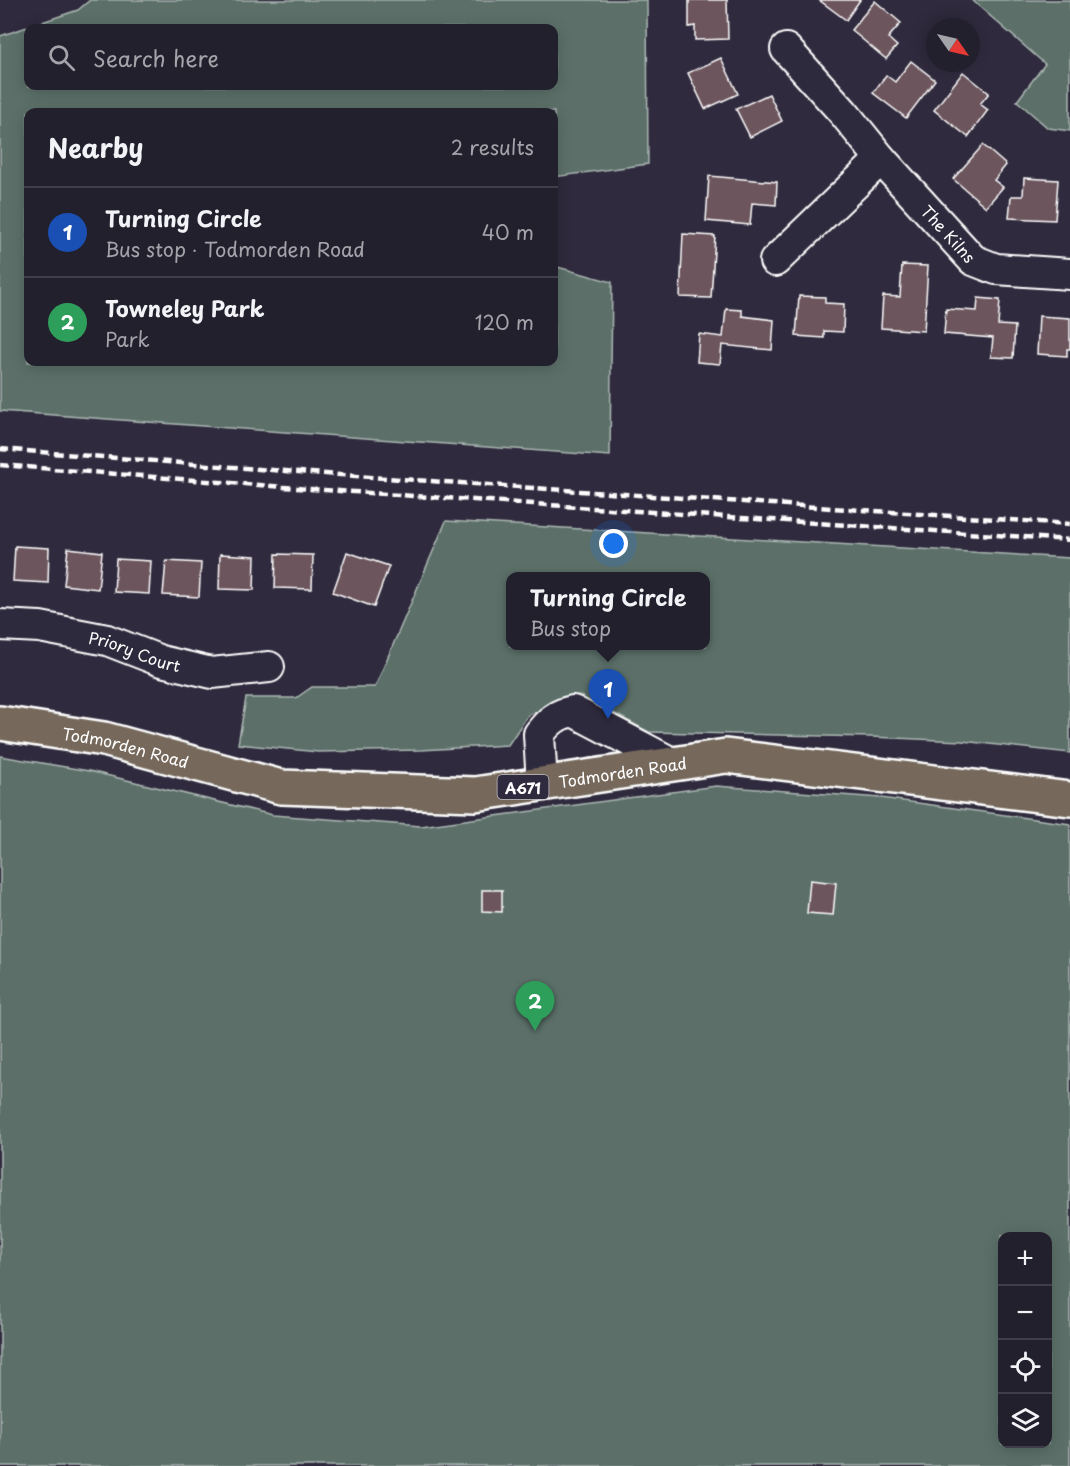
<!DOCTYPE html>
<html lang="en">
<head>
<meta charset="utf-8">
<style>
	body { margin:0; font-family:"Playpen Sans",sans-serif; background:#2b2836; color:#f1f3f6 }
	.controls { position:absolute; right:18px; bottom:18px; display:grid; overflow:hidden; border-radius:12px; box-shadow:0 3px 15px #0003 }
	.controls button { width:54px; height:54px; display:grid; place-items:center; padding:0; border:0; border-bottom:2px solid #403e4a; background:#23202e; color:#f1f3f6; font:30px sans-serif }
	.compass { position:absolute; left:926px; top:18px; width:54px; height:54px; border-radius:50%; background:#23202e; box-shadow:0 3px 15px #0003; rotate:124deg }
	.you { position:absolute; left:614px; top:544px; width:21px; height:21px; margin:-15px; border:4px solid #fff; border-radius:50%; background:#1a73e8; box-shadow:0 0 0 9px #1a73e833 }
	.badge { display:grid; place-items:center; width:39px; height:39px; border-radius:50%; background:#0b8043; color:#fff; font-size:20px; font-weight:700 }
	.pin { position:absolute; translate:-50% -50px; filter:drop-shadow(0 2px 3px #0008) }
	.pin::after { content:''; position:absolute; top:32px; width:21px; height:18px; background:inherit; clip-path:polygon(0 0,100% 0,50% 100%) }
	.popup { position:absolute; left:506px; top:572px; width:204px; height:78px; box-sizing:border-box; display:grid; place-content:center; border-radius:12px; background:#23202e; filter:drop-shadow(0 2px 4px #0005); font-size:20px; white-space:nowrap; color:#a3a3aa }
	.popup b { font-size:22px; color:#f1f3f6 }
	.popup::after { content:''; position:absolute; left:50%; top:100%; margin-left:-12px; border:12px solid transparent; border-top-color:#23202e }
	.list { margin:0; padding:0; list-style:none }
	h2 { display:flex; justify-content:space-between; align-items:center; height:78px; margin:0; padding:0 24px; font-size:26px }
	h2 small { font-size:20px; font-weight:400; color:#a3a3aa }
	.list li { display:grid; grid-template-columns:39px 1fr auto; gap:18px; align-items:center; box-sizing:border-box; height:90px; padding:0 24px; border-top:2px solid #403e4a }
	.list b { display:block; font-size:22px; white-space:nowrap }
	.list p { margin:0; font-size:20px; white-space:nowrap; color:#a3a3aa }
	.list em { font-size:20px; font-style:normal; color:#a3a3aa }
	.icon { flex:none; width:33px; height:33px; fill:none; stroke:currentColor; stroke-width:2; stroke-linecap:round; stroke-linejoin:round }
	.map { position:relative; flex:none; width:1070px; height:1466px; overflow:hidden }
	.search { position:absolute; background:#23202e; box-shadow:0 3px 15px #0003; left:24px; top:24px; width:534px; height:66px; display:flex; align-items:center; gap:15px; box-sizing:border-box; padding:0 21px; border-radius:12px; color:#a3a3aa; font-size:22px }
	.panel { position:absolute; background:#23202e; box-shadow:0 3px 15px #0003; left:24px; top:108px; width:534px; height:258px; border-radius:12px }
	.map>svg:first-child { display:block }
	.green { fill:#5b7069; stroke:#adb8b4; stroke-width:1.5; fill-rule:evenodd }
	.building { fill:#6c545d; stroke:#fff; stroke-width:1.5 }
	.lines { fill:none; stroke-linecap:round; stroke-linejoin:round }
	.minor-casing { stroke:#fff; stroke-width:34 }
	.highway-casing { stroke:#fff; stroke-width:38 }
	.minor { stroke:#2f2a3d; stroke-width:30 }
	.highway { stroke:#76695c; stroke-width:33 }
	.rail { stroke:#fff; stroke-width:4.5; stroke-dasharray:9 4.5; stroke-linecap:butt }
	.labels { text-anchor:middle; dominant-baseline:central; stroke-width:4.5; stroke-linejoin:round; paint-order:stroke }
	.shield { fill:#2f2a3d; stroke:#c1bfc5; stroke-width:1.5 }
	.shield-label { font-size:15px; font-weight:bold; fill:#fff }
	.street-label { font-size:16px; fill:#fff; stroke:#2f2a3d }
</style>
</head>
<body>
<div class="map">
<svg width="1070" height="1466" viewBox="0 0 1070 1466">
	<rect width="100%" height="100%" fill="#2f2a3d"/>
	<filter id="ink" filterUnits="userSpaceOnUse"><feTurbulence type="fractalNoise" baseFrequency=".0167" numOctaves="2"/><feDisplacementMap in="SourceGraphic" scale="12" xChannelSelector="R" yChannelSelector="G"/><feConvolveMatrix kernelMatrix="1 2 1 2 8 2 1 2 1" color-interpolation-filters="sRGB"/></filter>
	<g filter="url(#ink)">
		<g class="green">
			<path d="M90 0H647L648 164 554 177V112H28V362H554V266L612 282 610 456 0 411V36L78 10ZM554 28V86H28V28Z"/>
			<path d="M972 0H1070V131L1048 128 1017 101 1045 64Z"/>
			<path d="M446 521 1070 558V753L962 741 871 737 649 732 604 708 568 700 528 715 508 745 421 750 318 752 238 744 246 698H296L312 687H375ZM510 576H706V646H510Z"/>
			<path d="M0 756 89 771 273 815 421 826 716 786 881 798 1070 824V1466H0ZM1002 1236H1048V1444H1002Z"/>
		</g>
		<g class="building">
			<path d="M689 0H727L728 39 695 40V26L689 27Z"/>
			<path d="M819 0H860L846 20Z"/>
			<path d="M875 1 901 23 888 38 897 46 886 59 851 30Z"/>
			<path d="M721 58 738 94 705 109 688 73Z"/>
			<path d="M911 61 935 80 906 118 873 93 886 75 895 82Z"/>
			<path d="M963 72 989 93 980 104 988 110 968 137 934 110Z"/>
			<path d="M769 94 782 121 750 137 736 109Z"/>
			<path d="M983 145 1006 165 994 180 1003 187 986 207 953 179Z"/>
			<path d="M709 176 777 182 776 205 752 203 750 225 706 221Z"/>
			<path d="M1024 178 1058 180 1055 220 1009 218 1011 196H1023Z"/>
			<path d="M683 234 715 236 711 298 680 297Z"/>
			<path d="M902 265 928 266 924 331 881 328 883 296 900 297Z"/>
			<path d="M799 296 825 297V303L844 304 843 332 824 331V338L796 336Z"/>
			<path d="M978 298 1000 300 998 325 1015 326 1013 358 991 357 993 338 944 334 946 309 977 311Z"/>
			<path d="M726 309 742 310V316L774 320 772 350 722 345 720 364 697 362 699 334 723 337Z"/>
			<path d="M1039 316 1070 318V349H1067V356L1037 354Z"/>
			<path d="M15 546 49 548 48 583 13 581Z"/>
			<path d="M68 548 102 552 98 589 64 585Z"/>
			<path d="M347 552 389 566 374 607 333 592Z"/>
			<path d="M220 554 255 556 254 590 219 589Z"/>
			<path d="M276 554 313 555 312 589 275 588Z"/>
			<path d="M116 559 151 561 149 594 114 592Z"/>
			<path d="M166 561 201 563 199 597 163 595Z"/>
			<path d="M810 880 836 883 833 915 807 913Z"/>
			<path d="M482 890H502V912L482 911Z"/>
		</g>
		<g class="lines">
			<defs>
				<g id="minor">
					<path id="s1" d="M786 49 843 112 881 159 973 260 996 269 1070 274"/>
					<path d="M775 261 881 159"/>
					<path id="s2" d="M0 625 40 627 107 640 161 661 212 673 269 667"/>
					<path d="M542 784 539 734C549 721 557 714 573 711L674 764"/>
				</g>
				<g id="highway">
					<path id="s3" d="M0 723 104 739 281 787 475 794 726 756 1070 799"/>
				</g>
			</defs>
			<use href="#minor" class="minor-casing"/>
			<use href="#highway" class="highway-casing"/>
			<use href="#minor" class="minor"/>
			<use href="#highway" class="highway"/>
			<g class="rail">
				<path d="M0 449 311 473 1070 524"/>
				<path d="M0 465 310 489 1070 540"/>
			</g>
		</g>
	</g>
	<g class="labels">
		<rect class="shield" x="497.5" y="775" width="51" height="24" rx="4.5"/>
		<g class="shield-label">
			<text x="523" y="787">A671</text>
		</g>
		<g class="street-label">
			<text stroke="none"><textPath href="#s1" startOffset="246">The Kilns</textPath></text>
			<text stroke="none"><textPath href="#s2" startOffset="138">Priory Court</textPath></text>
			<text stroke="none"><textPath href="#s3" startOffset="128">Todmorden Road</textPath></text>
			<text stroke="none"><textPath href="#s3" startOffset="632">Todmorden Road</textPath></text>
		</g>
	</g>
</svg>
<div class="controls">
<button>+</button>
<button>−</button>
<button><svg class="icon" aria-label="locate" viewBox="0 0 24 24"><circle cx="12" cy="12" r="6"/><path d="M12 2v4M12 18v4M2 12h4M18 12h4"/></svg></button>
<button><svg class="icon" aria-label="layers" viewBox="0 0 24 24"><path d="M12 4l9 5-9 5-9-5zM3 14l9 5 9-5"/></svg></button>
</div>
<svg class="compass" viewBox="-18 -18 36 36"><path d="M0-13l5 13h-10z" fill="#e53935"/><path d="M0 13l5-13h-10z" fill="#a3a3aa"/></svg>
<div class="you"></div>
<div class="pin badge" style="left:608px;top:719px;background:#1a4fb4">1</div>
<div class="popup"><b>Turning Circle</b>Bus stop</div>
<div class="pin badge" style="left:535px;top:1031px;background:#2e9e5b">2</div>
<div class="search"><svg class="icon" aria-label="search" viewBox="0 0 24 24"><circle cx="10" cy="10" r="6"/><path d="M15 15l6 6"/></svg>Search here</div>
<section class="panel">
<h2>Nearby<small>2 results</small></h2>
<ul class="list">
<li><span class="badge" style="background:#1a4fb4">1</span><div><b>Turning Circle</b><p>Bus stop · Todmorden Road</p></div><em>40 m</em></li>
<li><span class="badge" style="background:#2e9e5b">2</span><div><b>Towneley Park</b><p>Park</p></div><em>120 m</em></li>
</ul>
</section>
</div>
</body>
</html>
